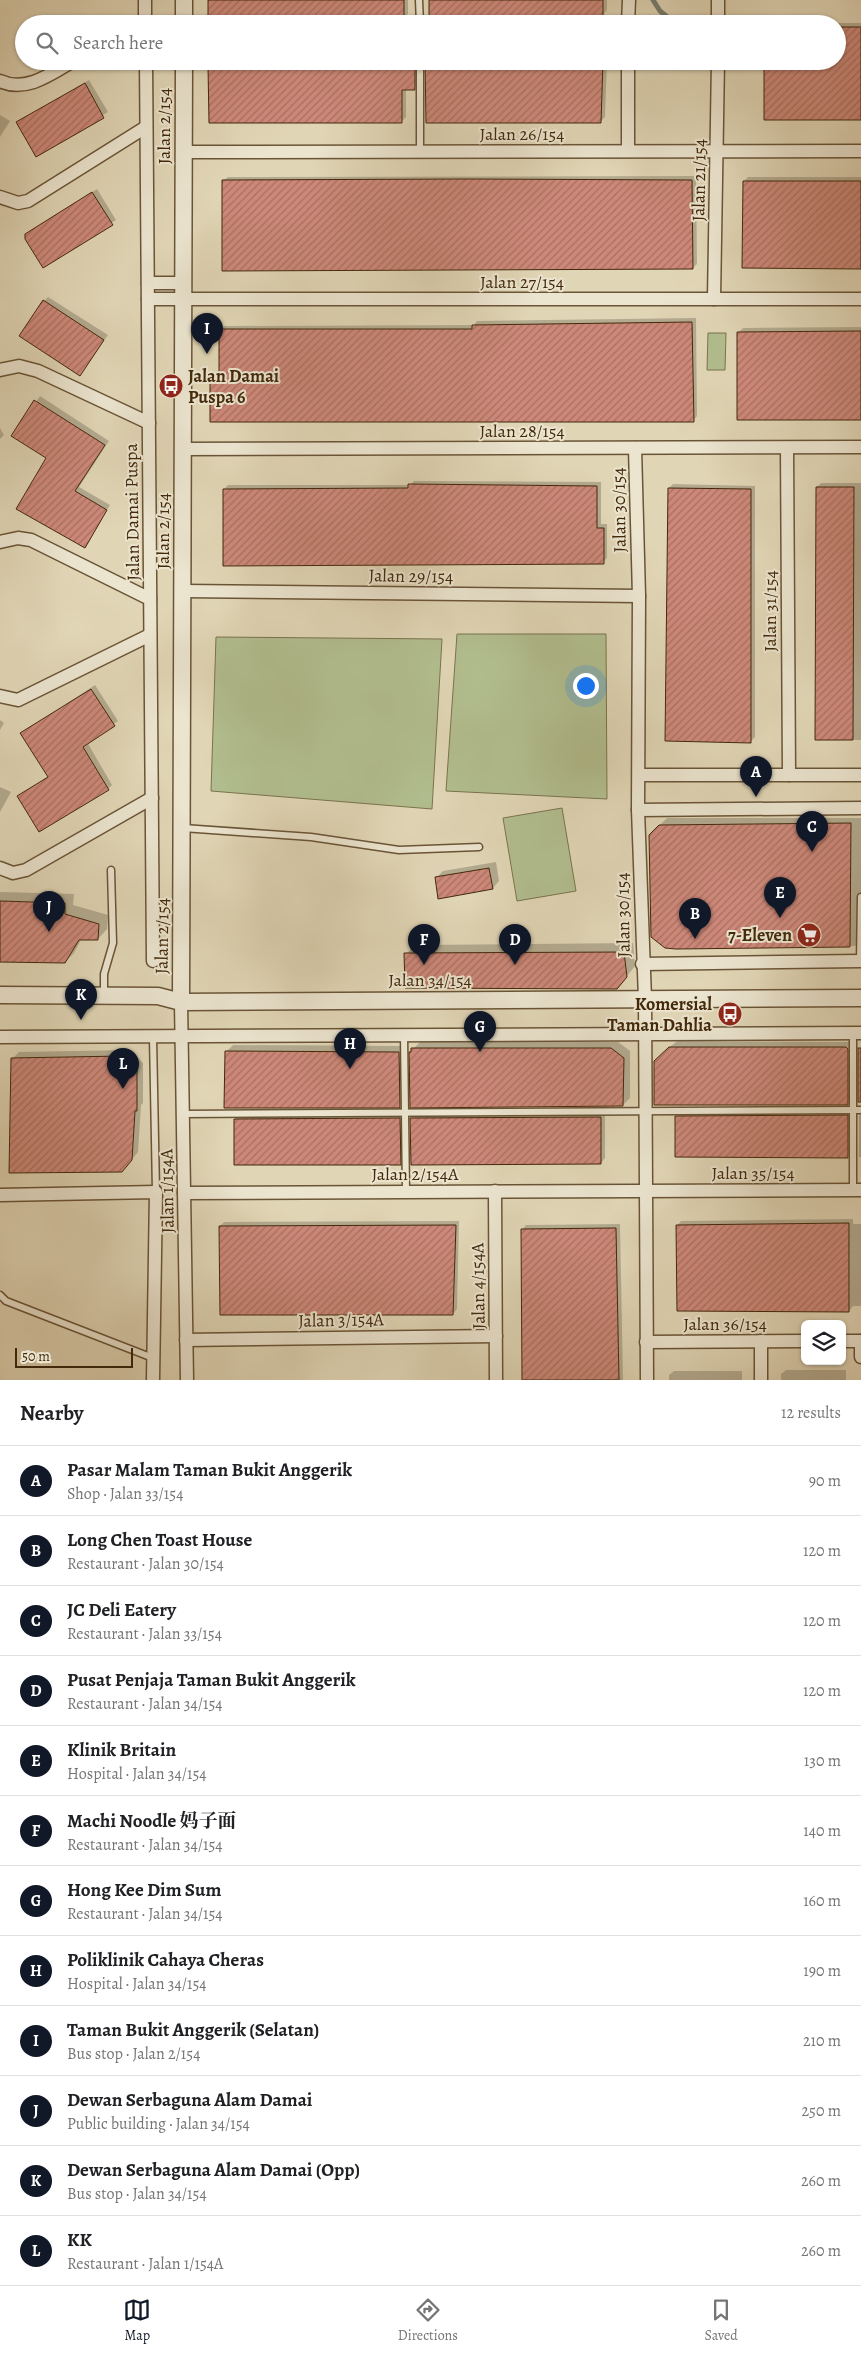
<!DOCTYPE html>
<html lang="en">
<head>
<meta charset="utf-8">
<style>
	body { margin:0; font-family:Alegreya,"Noto Serif SC",serif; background:#f2f2f2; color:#202124 }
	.controls { position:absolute; right:15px; bottom:15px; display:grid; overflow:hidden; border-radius:8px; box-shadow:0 1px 4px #0004 }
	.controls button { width:45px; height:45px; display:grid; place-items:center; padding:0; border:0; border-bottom:1px solid #e0e0e0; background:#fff; color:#202124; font:25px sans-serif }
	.scale { position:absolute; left:15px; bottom:12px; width:118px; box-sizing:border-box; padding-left:5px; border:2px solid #43290b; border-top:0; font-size:14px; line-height:18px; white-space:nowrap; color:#43290b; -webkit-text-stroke:4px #ebe4cf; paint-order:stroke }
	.you { position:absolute; left:585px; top:685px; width:18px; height:18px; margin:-12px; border:4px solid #fff; border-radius:50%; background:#1a73e8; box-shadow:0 0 0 8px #1a73e833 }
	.badge { display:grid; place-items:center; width:32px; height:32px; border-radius:50%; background:#111827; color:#fff; font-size:16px; font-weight:700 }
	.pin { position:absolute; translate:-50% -41px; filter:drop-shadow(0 1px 2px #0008) }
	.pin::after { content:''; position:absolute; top:26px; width:18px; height:15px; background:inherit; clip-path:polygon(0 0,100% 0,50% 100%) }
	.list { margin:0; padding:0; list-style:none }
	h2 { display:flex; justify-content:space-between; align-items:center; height:65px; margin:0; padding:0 20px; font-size:21px }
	h2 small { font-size:16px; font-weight:400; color:#757577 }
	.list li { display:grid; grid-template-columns:32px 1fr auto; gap:15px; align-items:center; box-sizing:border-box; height:70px; padding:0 20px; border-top:1px solid #e0e0e0 }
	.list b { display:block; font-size:19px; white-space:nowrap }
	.list p { margin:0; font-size:16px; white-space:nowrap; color:#757577 }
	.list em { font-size:16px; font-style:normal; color:#757577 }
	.icon { flex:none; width:28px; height:28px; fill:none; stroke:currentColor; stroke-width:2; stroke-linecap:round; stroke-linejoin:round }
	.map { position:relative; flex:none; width:861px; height:1380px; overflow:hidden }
	.search { position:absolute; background:#fff; box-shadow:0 1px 4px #0004; left:15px; right:15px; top:15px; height:55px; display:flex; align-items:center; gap:12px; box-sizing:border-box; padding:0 18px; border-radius:28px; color:#757577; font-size:19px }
	.sheet { height:905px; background:#fff }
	nav { display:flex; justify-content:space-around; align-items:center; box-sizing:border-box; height:70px; border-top:1px solid #e0e0e0; background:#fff; font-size:14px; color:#757577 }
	nav a { display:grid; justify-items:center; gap:2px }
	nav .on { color:#111827 }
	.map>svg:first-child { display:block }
	.green { fill:#b1bd8e; stroke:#7a734c }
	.shadow { fill:#0003 }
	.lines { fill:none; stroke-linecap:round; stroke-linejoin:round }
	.stream { stroke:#757e72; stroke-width:5 }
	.building { fill:url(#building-hatch); stroke:#43290b }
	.service-casing { stroke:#6a5436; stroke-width:9 }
	.minor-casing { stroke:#6a5436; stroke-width:15 }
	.tertiary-casing { stroke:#6a5436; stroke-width:19 }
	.service { stroke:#ebe4cf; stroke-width:6 }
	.minor { stroke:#ebe4cf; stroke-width:12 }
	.tertiary { stroke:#ebe4cf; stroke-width:16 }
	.labels { text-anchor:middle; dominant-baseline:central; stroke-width:4; stroke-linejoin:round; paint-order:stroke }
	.street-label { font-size:18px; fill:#43290b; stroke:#ebe4cf }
	.poi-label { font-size:18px; font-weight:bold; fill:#43290b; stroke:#ebe4cf; text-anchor:end }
</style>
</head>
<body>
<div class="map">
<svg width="861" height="1380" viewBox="0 0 861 1380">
	<defs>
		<pattern id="building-hatch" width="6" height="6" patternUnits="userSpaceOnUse" patternTransform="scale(1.25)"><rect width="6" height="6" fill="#cd8879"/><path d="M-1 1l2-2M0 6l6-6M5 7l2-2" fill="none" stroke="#a86f61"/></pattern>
	</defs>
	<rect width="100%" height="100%" fill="#e0d5b5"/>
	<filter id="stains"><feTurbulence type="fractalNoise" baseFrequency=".004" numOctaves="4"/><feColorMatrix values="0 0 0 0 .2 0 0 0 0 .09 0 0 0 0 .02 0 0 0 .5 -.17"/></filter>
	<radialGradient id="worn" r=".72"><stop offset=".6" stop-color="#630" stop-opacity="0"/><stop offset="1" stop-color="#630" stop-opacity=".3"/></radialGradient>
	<g class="green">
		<path d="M708 333H726L725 370H707Z"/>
		<path d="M457 634H606L607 799 446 791Z"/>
		<path d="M216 637 442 639 432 809 211 791Z"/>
		<path d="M562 808 576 891 517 901 503 818Z"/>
	</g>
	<g class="shadow">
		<path d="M210 0H408V14L403 18Z"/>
		<path d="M430 0H607V10L603 15Z"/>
		<path d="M769 23H861V119L837 61V24Z"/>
		<path d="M419 61V84L414 88H406V117L402 121 209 66 214 62Z"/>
		<path d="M426 61H607L605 117 601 121Z"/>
		<path d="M89 80 108 112 37 155 18 122Z"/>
		<path d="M0 115 10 121 0 137Z"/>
		<path d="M696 176 697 264 693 268 223 181 228 177Z"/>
		<path d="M748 177H861V268L744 181Z"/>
		<path d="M97 189 116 220 44 266 24 235Z"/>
		<path d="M48 297 108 335 80 375 44 301Z"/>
		<path d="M696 318 697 416 693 421 211 378 215 374H220V330L224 326 474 325 477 321Z"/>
		<path d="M861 327V419L738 333 743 328Z"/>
		<path d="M40 396 109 441 79 487 110 505 85 546 48 458 13 436Z"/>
		<path d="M0 428 4 435 0 439Z"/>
		<path d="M414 481 601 482V524H607V558L603 562 224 489 228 485H410Z"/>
		<path d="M821 483H861V740L816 739 817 487Z"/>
		<path d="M673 484 755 486V737L751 741 669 488Z"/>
		<path d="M95 685 118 721 87 742 112 785 108 789 19 796 49 776 22 733Z"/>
		<path d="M0 720 4 723 0 730Z"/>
		<path d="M0 787 11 792 0 812Z"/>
		<path d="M667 818H861V940L855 946 665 947 650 835Z"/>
		<path d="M496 862 499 881 493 888 436 878 443 871Z"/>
		<path d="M0 892 74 894 73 905 108 915 107 929 98 939 82 938 74 953 65 962 0 961Z"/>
		<path d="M633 943 635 966 617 988 406 954 415 945Z"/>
		<path d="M677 1041 854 1042V1097L847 1104 662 1054Z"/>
		<path d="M420 1042H618L630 1051V1098L623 1105 410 1052Z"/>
		<path d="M233 1045 406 1046V1100L399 1106 226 1052Z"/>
		<path d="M130 1050 143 1063V1103L141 1105 138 1152 128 1164 12 1059 19 1052Z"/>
		<path d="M852 1111V1152L847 1157 677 1117 681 1112Z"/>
		<path d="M605 1113V1158L601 1163 411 1118 416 1114Z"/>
		<path d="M404 1114V1159L400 1163 235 1119 240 1115Z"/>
		<path d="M861 1114V1157H859V1116Z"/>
		<path d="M853 1219V1224H861V1306H853L849 1311 677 1226 681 1221Z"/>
		<path d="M459 1221 457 1309 453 1314 220 1226 224 1222Z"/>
		<path d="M620 1224 623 1380H524L522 1230 526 1225Z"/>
		<path d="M786 1370H846V1380H781V1374Z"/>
		<path d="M674 1371H742V1380H669V1375Z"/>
	</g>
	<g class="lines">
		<path class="stream" d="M653 0 660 11 676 24"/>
	</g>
	<g class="building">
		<path d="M208 0H404V19L208 18Z"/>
		<path d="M429 0H603V16L429 17Z"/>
		<path d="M837 27H861V120H764V61H837Z"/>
		<path d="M425 61H603L601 123H426Z"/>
		<path d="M368 65H415V90H402V123H209L208 66Z"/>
		<path d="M85 83 104 118 36 157 16 122Z"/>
		<path d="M469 179 692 180 693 269 222 271V180Z"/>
		<path d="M743 181H861V269L742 268Z"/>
		<path d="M92 192 113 225 43 268 25 239V234Z"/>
		<path d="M43 300 104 340 80 376 19 336Z"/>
		<path d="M692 322 694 422H210V378L219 377V329H472V325Z"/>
		<path d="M861 331V420H737V332Z"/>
		<path d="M34 400 105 445 75 491 107 510 85 548 16 509 46 458 11 436Z"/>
		<path d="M408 484 597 486V528H604V564L223 566V489L408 488Z"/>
		<path d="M816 487H854L853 740H815Z"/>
		<path d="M668 488 751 489V743L665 741Z"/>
		<path d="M91 689 115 726 83 747 109 790 39 832 17 796 48 777 20 733Z"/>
		<path d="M851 823 850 947 676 949 665 948 651 937 649 835 659 825Z"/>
		<path d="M489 868 493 889 438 899 435 877Z"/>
		<path d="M0 901 65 903V914L99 924 98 940H79L65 963 0 962Z"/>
		<path d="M624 952 627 977 617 989 405 988 404 953Z"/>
		<path d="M669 1047H846L848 1049V1105H654V1061Z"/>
		<path d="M411 1048H611L624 1058 623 1106 410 1108 409 1052H411Z"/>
		<rect x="858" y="1048" width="3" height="54"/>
		<path d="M225 1051 399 1052 400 1108H224Z"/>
		<path d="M123 1056 137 1070V1111H135L132 1160 122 1172 9 1173 11 1058Z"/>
		<path d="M848 1115V1158L675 1157V1116Z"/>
		<path d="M601 1117V1164L411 1165 410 1118Z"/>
		<path d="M400 1118 401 1165H234V1119Z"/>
		<path d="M849 1223V1312L677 1311 676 1225Z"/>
		<path d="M456 1225 453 1315H220L219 1226Z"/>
		<path d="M616 1228 619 1380H522L521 1229Z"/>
	</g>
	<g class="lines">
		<defs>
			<g id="service">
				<path d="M419 0 420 24"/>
				<path d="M420 152V61"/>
				<path d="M183 828 311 837 399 850 479 847"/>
				<path d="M860 961 861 897"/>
				<path d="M104 994V974L113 943 111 870"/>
				<path d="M853 1033V1190"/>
				<path d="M404 1035 406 1192"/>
				<path d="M153 1037 156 1192"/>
				<path d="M183 1114 861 1110"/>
				<path d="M0 1295 6 1301 153 1358"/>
			</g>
			<g id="minor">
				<path d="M145 0V24"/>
				<path d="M628 24 629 0"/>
				<path d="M718 24V0"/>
				<path d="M146 61 153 961"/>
				<path d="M0 81C26 93 51 74 73 61"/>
				<path d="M628 151V61"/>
				<path d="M184 152 861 151"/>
				<path d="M0 197 18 203 28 201 146 127"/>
				<path d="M148 283H183"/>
				<path d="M148 299H861"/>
				<path d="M714 299 718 61"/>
				<path d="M0 370 19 366 38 371 149 423"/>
				<path d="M635 448 639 596 638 810 645 999 647 1380"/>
				<path d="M787 448 789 775"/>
				<path d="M183 449 861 447"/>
				<path d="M0 542 18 538 31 540 150 599"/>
				<path d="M183 591 639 596"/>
				<path d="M0 696 18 700 150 635"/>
				<path d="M640 775H861"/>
				<path d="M638 810 861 808"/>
				<path d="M0 868 13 873 26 870 152 798"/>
				<path d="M642 964 861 961"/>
				<path d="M181 1002 187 1380"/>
				<path d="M0 1037 861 1033"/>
				<path d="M495 1191 496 1380"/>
				<path d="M184 1193 861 1190"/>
				<path d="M0 1195 156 1192 153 1380"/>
				<path d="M186 1340 496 1336"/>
				<path d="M842 1341H861"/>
				<path d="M861 1341V1357"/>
				<path d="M646 1342 805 1341"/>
				<path d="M761 1380V1341"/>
			</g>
			<g id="tertiary">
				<path d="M184 24V0"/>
				<path d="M0 995 158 996 181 1002 861 998"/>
				<path d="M181 1002 184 61"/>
			</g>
		</defs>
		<use href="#service" class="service-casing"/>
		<use href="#minor" class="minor-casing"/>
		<use href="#tertiary" class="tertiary-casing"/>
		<use href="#service" class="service"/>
		<use href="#minor" class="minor"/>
		<use href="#tertiary" class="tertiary"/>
	</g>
	<defs>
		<symbol id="bus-disc" viewBox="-11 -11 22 22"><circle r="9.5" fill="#8f2418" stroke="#ebe4cf"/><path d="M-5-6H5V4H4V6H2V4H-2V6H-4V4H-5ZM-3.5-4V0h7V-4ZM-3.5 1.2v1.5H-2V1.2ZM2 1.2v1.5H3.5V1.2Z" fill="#fff"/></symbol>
		<symbol id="supermarket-disc" viewBox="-11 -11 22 22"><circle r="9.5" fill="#8f2418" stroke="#ebe4cf"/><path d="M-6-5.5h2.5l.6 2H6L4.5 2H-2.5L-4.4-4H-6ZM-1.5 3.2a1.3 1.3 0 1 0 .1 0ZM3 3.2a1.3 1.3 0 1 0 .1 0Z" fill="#fff"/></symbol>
	</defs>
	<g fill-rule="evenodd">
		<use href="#bus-disc" x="157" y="372" width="28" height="28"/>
		<use href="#supermarket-disc" x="795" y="921" width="28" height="28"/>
		<use href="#bus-disc" x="716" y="1000" width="28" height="28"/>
	</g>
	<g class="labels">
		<g class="street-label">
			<text transform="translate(164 126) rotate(-90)">Jalan 2/154</text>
			<text x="522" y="134">Jalan 26/154</text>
			<text transform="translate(699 180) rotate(-89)">Jalan 21/154</text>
			<text x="522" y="282">Jalan 27/154</text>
			<text x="522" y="431">Jalan 28/154</text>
			<text transform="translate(619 510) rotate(-91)">Jalan 30/154</text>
			<text transform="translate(132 512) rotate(-91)">Jalan Damai Puspa</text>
			<text transform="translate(163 531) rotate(-90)">Jalan 2/154</text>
			<text transform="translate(411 576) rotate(1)">Jalan 29/154</text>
			<text transform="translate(770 611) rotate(-90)">Jalan 31/154</text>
			<text transform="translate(623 915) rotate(-91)">Jalan 30/154</text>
			<text transform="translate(162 936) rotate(-89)">Jalan 2/154</text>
			<text x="430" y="980">Jalan 34/154</text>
			<text x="753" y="1173">Jalan 35/154</text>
			<text x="415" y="1174">Jalan 2/154A</text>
			<text transform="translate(167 1191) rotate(-91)">Jalan 1/154A</text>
			<text transform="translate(478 1286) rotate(-91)">Jalan 4/154A</text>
			<text transform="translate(341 1320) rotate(-1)">Jalan 3/154A</text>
			<text x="725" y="1324">Jalan 36/154</text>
		</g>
		<g class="poi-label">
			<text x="188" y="376" text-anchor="start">Jalan Damai<tspan x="188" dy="21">Puspa 6</tspan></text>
			<text x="792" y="935">7-Eleven</text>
			<text x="712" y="1004">Komersial<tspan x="712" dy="21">Taman Dahlia</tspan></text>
		</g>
	</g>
	<rect width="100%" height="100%" filter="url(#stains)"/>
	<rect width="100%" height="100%" fill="url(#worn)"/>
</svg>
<div class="controls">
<button><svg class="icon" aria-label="layers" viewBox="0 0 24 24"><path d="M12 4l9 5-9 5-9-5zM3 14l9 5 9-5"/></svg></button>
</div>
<div class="scale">50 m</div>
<div class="you"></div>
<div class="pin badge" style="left:756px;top:797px">A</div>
<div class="pin badge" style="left:695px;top:939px">B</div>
<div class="pin badge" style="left:812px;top:852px">C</div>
<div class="pin badge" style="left:515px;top:965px">D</div>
<div class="pin badge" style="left:780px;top:918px">E</div>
<div class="pin badge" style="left:424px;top:965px">F</div>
<div class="pin badge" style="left:480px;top:1052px">G</div>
<div class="pin badge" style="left:350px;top:1069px">H</div>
<div class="pin badge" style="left:207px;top:354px">I</div>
<div class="pin badge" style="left:49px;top:932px">J</div>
<div class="pin badge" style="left:81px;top:1020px">K</div>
<div class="pin badge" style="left:123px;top:1089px">L</div>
<div class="search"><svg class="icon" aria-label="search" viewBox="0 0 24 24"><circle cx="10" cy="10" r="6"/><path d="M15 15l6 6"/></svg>Search here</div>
</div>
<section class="sheet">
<h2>Nearby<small>12 results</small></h2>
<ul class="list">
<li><span class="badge">A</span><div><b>Pasar Malam Taman Bukit Anggerik</b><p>Shop · Jalan 33/154</p></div><em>90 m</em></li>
<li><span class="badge">B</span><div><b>Long Chen Toast House</b><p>Restaurant · Jalan 30/154</p></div><em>120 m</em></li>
<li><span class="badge">C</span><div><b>JC Deli Eatery</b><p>Restaurant · Jalan 33/154</p></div><em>120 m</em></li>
<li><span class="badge">D</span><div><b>Pusat Penjaja Taman Bukit Anggerik</b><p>Restaurant · Jalan 34/154</p></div><em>120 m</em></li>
<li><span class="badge">E</span><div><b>Klinik Britain</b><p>Hospital · Jalan 34/154</p></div><em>130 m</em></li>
<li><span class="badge">F</span><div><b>Machi Noodle 妈子面</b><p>Restaurant · Jalan 34/154</p></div><em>140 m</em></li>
<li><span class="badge">G</span><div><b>Hong Kee Dim Sum</b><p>Restaurant · Jalan 34/154</p></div><em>160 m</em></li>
<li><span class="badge">H</span><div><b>Poliklinik Cahaya Cheras</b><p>Hospital · Jalan 34/154</p></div><em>190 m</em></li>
<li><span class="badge">I</span><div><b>Taman Bukit Anggerik (Selatan)</b><p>Bus stop · Jalan 2/154</p></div><em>210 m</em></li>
<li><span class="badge">J</span><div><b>Dewan Serbaguna Alam Damai</b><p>Public building · Jalan 34/154</p></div><em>250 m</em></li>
<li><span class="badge">K</span><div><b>Dewan Serbaguna Alam Damai (Opp)</b><p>Bus stop · Jalan 34/154</p></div><em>260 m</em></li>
<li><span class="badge">L</span><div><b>KK</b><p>Restaurant · Jalan 1/154A</p></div><em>260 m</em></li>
</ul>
</section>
<nav>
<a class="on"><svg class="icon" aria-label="map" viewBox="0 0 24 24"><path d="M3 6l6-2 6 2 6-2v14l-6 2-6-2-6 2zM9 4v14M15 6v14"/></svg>Map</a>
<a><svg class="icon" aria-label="directions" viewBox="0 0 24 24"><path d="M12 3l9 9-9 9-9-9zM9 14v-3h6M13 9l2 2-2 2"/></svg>Directions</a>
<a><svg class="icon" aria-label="saved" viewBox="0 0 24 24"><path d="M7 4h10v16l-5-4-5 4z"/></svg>Saved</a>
</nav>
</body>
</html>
